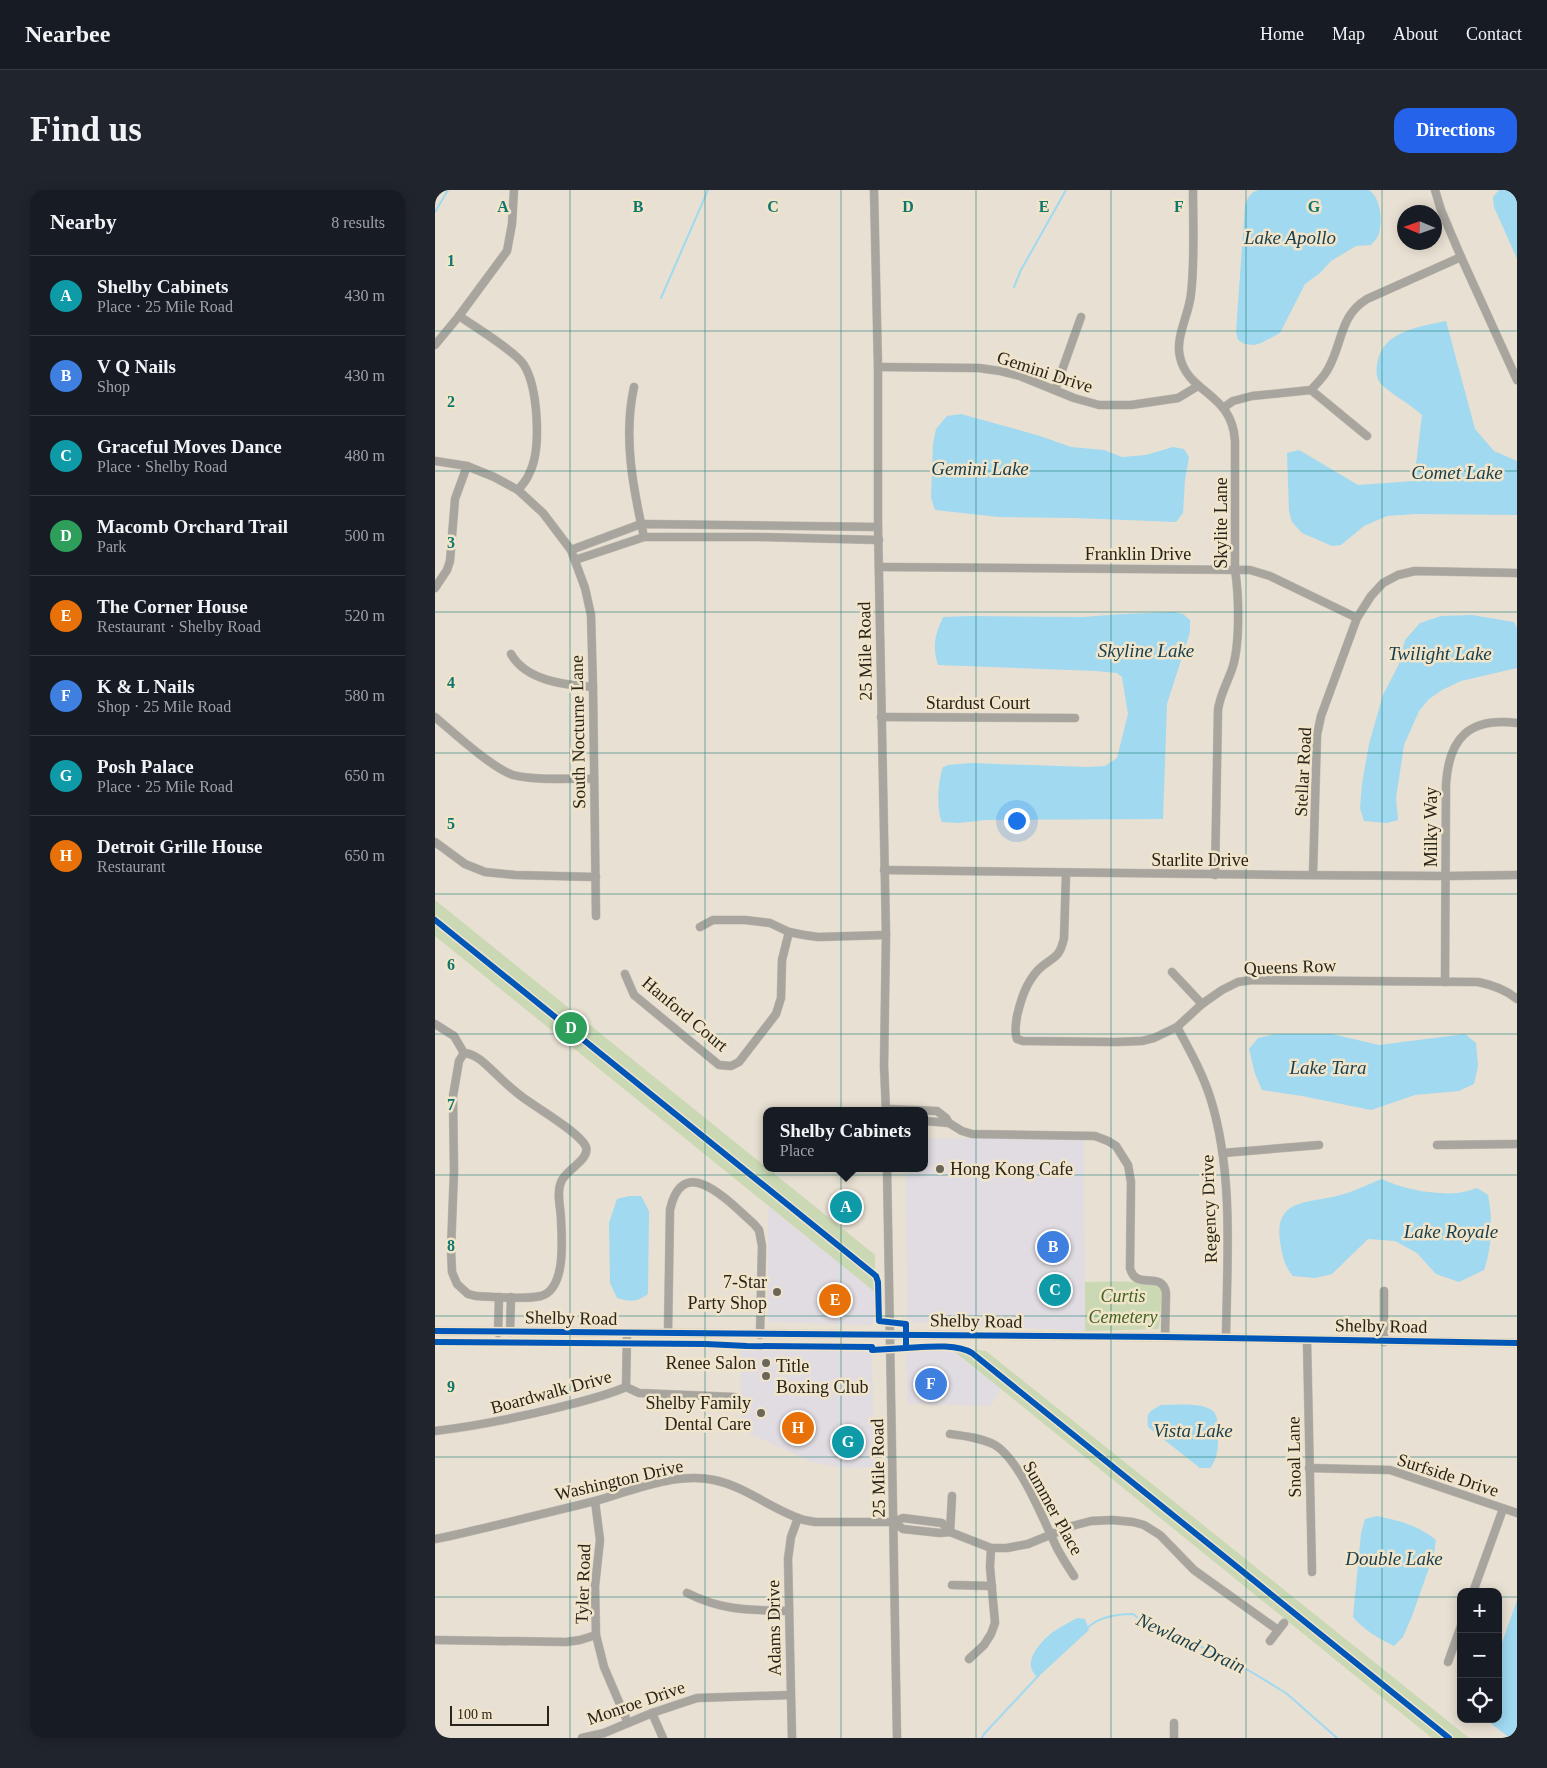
<!DOCTYPE html>
<html lang="en">
<head>
<meta charset="utf-8">
<style>
	body { margin:0; font-family:"Times New Roman",serif; background:#20242c; color:#f1f3f6 }
	.controls { position:absolute; right:15px; bottom:15px; display:grid; overflow:hidden; border-radius:10px; box-shadow:0 2px 12px #0003 }
	.controls button { width:45px; height:45px; display:grid; place-items:center; padding:0; border:0; border-bottom:1px solid #363941; background:#171b24; color:#f1f3f6; font:25px sans-serif }
	.compass { position:absolute; left:962px; top:15px; width:45px; height:45px; border-radius:50%; background:#171b24; box-shadow:0 2px 12px #0003; rotate:272deg }
	.scale { position:absolute; left:15px; bottom:12px; width:99px; box-sizing:border-box; padding-left:5px; border:2px solid #28241a; border-top:0; font-size:14px; line-height:18px; white-space:nowrap; color:#28241a; -webkit-text-stroke:4px #f0e4ca; paint-order:stroke }
	.you { position:absolute; left:581px; top:630px; width:18px; height:18px; margin:-12px; border:4px solid #fff; border-radius:50%; background:#1a73e8; box-shadow:0 0 0 8px #1a73e833 }
	.badge { display:grid; place-items:center; width:32px; height:32px; border-radius:50%; background:#2563eb; color:#fff; font-size:16px; font-weight:700 }
	.pin { position:absolute; translate:-50% -50%; border:2px solid #fff; box-shadow:0 1px 5px #0006 }
	.popup { position:absolute; left:328px; top:917px; width:165px; height:65px; box-sizing:border-box; display:grid; place-content:center; border-radius:10px; background:#171b24; filter:drop-shadow(0 1px 4px #0005); font-size:16px; white-space:nowrap; color:#9ea1a6 }
	.popup b { font-size:19px; color:#f1f3f6 }
	.popup::after { content:''; position:absolute; left:50%; top:100%; margin-left:-10px; border:10px solid transparent; border-top-color:#171b24 }
	.list { margin:0; padding:0; list-style:none }
	h2 { display:flex; justify-content:space-between; align-items:center; height:65px; margin:0; padding:0 20px; font-size:21px }
	h2 small { font-size:16px; font-weight:400; color:#9ea1a6 }
	.list li { display:grid; grid-template-columns:32px 1fr auto; gap:15px; align-items:center; box-sizing:border-box; height:80px; padding:0 20px; border-top:1px solid #363941 }
	.list b { display:block; font-size:19px; white-space:nowrap }
	.list p { margin:0; font-size:16px; white-space:nowrap; color:#9ea1a6 }
	.list em { font-size:16px; font-style:normal; color:#9ea1a6 }
	.icon { flex:none; width:28px; height:28px; fill:none; stroke:currentColor; stroke-width:2; stroke-linecap:round; stroke-linejoin:round }
	.map { position:relative; flex:none; width:1082px; height:1548px; overflow:hidden; border-radius:15px }
	header { display:flex; align-items:center; gap:30px; box-sizing:border-box; height:70px; padding:0 25px; background:#171b24; border-bottom:1px solid #363941 }
	header strong { font-size:24px }
	nav { display:flex; gap:28px; margin-inline-start:auto; font-size:18px }
	.intro { display:flex; align-items:center; justify-content:space-between; box-sizing:border-box; height:120px; padding:0 30px }
	h1 { margin:0; font-size:35px }
	.button { padding:12px 22px; border-radius:15px; background:#2563eb; color:#fff; font-size:18px; font-weight:700 }
	main { display:flex; gap:30px; padding:0 30px }
	aside { flex:1; background:#171b24; border-radius:15px; box-shadow:0 2px 12px #0003 }
	.map>svg:first-child { display:block }
	.commercial { fill:#e0dce1 }
	.green { fill:#cad8b3 }
	.water { fill:#a0d9f0 }
	.lines { fill:none; stroke-linecap:round; stroke-linejoin:round }
	.stream { stroke:#a0d9f0; stroke-width:2 }
	.minor-casing { stroke:#c4bdb3; stroke-width:9 }
	.minor { stroke:#a8a49e; stroke-width:8 }
	.cycleway-casing { stroke:#f0e4ca; stroke-width:9 }
	.cycleway { stroke:#0057b8; stroke-width:6 }
	.grid { fill:none; stroke:#0f766e; stroke-width:1; stroke-opacity:0.55 }
	.poi-dot { fill:#6b665a; stroke:#f0e4ca; stroke-width:2 }
	.labels { text-anchor:middle; dominant-baseline:central; stroke-width:5; stroke-linejoin:round; paint-order:stroke }
	.street-label { font-size:18px; fill:#28241a; stroke:#f0e4ca }
	.poi-label { font-size:18px; fill:#28241a; stroke:#f0e4ca; text-anchor:end }
	.park-label { font-size:18px; font-style:italic; fill:#41631f; stroke:#f0e4ca }
	.water-label { font-size:19px; font-style:italic; fill:#173e4e; stroke:#f0e4ca }
	.grid-label { font-size:16px; text-anchor:middle; font-weight:bold; fill:#0f766e; stroke:#f0e4ca; stroke-width:5; stroke-linejoin:round; paint-order:stroke }
</style>
</head>
<body>
<header>
<strong>Nearbee</strong>
<nav><a>Home</a><a>Map</a><a>About</a><a>Contact</a></nav>
</header>
<div class="intro"><h1>Find us</h1><a class="button">Directions</a></div>
<main>
<aside>
<h2>Nearby<small>8 results</small></h2>
<ul class="list">
<li><span class="badge" style="background:#0f9aa8">A</span><div><b>Shelby Cabinets</b><p>Place · 25 Mile Road</p></div><em>430 m</em></li>
<li><span class="badge" style="background:#3f7fe0">B</span><div><b>V Q Nails</b><p>Shop</p></div><em>430 m</em></li>
<li><span class="badge" style="background:#0f9aa8">C</span><div><b>Graceful Moves Dance</b><p>Place · Shelby Road</p></div><em>480 m</em></li>
<li><span class="badge" style="background:#2e9e5b">D</span><div><b>Macomb Orchard Trail</b><p>Park</p></div><em>500 m</em></li>
<li><span class="badge" style="background:#e8710a">E</span><div><b>The Corner House</b><p>Restaurant · Shelby Road</p></div><em>520 m</em></li>
<li><span class="badge" style="background:#3f7fe0">F</span><div><b>K &amp; L Nails</b><p>Shop · 25 Mile Road</p></div><em>580 m</em></li>
<li><span class="badge" style="background:#0f9aa8">G</span><div><b>Posh Palace</b><p>Place · 25 Mile Road</p></div><em>650 m</em></li>
<li><span class="badge" style="background:#e8710a">H</span><div><b>Detroit Grille House</b><p>Restaurant</p></div><em>650 m</em></li>
</ul>
</aside>
<div class="map">
<svg width="1082" height="1548" viewBox="0 0 1082 1548">
	<rect width="100%" height="100%" fill="#e8e0d2"/>
	<g class="commercial">
		<path d="M490 948 649 949 650 1141 472 1132 471 978H490Z"/>
		<path d="M333 1016 440 1102 438 1135 333 1132Z"/>
		<path d="M305 1156 437 1157 439 1277 410 1278 377 1272 306 1240Z"/>
		<path d="M514 1157 568 1195 556 1216 472 1214 471 1158Z"/>
	</g>
	<g class="green">
		<path d="M0 710 440 1065V1102L0 746Z"/>
		<path d="M650 1092C666 1092 709 1090 721 1095 725 1096 725 1097 727 1100L724 1139 650 1141Z"/>
		<path d="M514 1157 551 1161 1034 1548H997Z"/>
	</g>
	<g class="water">
		<path d="M824 0H934C946 8 948 32 943 46 942 49 938 52 936 55L921 56 896 71 885 83 870 94 845 143 826 153 819 155 810 154 803 150 801 142 810 15C813 7 816 2 824 0Z"/>
		<path d="M1064 0H1082V69L1059 17 1058 7Z"/>
		<path d="M1011 131 1040 239 1059 261 1082 271V325L980 324 952 326 929 336 906 355 897 356 867 343 857 332 854 321 852 263 864 260 923 295 979 291 987 225C975 214 959 206 947 195 941 189 941 182 942 174 947 141 984 137 1011 131Z"/>
		<path d="M526 224 605 246 636 257 669 260 687 267 711 265 738 257 749 259 754 267 750 290 748 323 741 332 640 328 564 327 500 320 496 308 498 254 501 239 512 226Z"/>
		<path d="M739 422 748 424 755 430V442L732 514 728 629 550 630 524 633 507 632C501 619 503 590 508 577L513 575 535 573 652 577 670 576 682 568 693 524 687 487 682 483 661 481 503 475C497 456 500 445 508 427L535 426 648 427 688 424Z"/>
		<path d="M1037 425 1079 432 1082 438V478L1026 491 1007 500 994 509 984 521 969 555 961 608 963 630 952 633 929 631 925 618 927 594 934 554 948 505 963 476 970 450 985 433 1006 426Z"/>
		<path d="M840 844H897L944 855 1030 844 1041 853 1043 876 1039 894 1024 901 980 905 936 920 867 906 827 900 820 884 814 859 823 848Z"/>
		<path d="M946 989C969 999 998 1005 1023 1003 1030 1002 1036 1000 1042 998L1053 1005C1058 1029 1057 1057 1049 1080L1024 1092 1001 1084 982 1063 960 1051 933 1049 897 1084 880 1088 858 1086C849 1076 847 1064 845 1051 839 1009 873 1013 902 1006 918 1002 932 995 946 989Z"/>
		<path d="M194 1006H206L214 1021 213 1104C202 1112 195 1112 182 1108L175 1093 174 1033 182 1009Z"/>
		<path d="M726 1215C739 1215 770 1212 779 1222 784 1229 783 1240 783 1249 783 1259 782 1270 775 1278H765L713 1237C712 1222 712 1223 726 1215Z"/>
		<path d="M942 1326C966 1331 982 1335 1001 1350L999 1364 977 1426 968 1447 959 1456C943 1448 930 1441 918 1427L926 1343 930 1329Z"/>
		<path d="M1082 1410V1548H1075L1050 1529H1063V1464Z"/>
		<path d="M642 1428 650 1429 654 1440 603 1487C584 1474 607 1449 621 1440 627 1436 635 1432 642 1428Z"/>
	</g>
	<g class="lines">
		<g class="stream">
			<path d="M0 22 13 0"/>
			<path d="M579 97 586 80 631 0"/>
			<path d="M226 108 273 0"/>
			<path d="M652 1438C664 1427 681 1424 698 1424L707 1431 763 1455 813 1480 851 1503 902 1548"/>
			<path d="M547 1548 549 1544 604 1485"/>
		</g>
		<defs>
			<g id="minor">
				<path d="M439 0 443 177V337L451 745 449 876 451 921"/>
				<path d="M758 0C758 34 760 70 756 104 754 125 740 147 745 167 753 204 797 202 800 251V380C804 405 805 452 798 476 793 492 785 504 783 520L780 685"/>
				<path d="M1000 0 1006 20 1026 67 1082 190"/>
				<path d="M24 126C39 136 81 162 89 175 103 198 107 260 94 284 92 290 87 295 83 300"/>
				<path d="M0 155 24 126 72 61 77 34 79 0"/>
				<path d="M443 177 544 178 565 181 585 186 639 208 664 215H696L743 208 763 196"/>
				<path d="M199 197C188 247 198 298 209 347"/>
				<path d="M620 200 646 127"/>
				<path d="M876 200 932 246"/>
				<path d="M788 218 798 211 817 206 876 200C882 193 889 187 893 179 908 153 904 126 932 109L1026 67"/>
				<path d="M0 271 32 276 59 287 83 300 108 323 136 360 150 398 156 425 158 497 161 726"/>
				<path d="M136 360 206 334 443 337"/>
				<path d="M140 370 209 347H323L444 350"/>
				<path d="M445 377 815 380 835 386 922 428"/>
				<path d="M0 398 12 380 15 371 20 309 32 276"/>
				<path d="M76 464C91 491 130 495 158 497"/>
				<path d="M0 527C19 543 57 578 78 585 100 591 135 588 159 589"/>
				<path d="M446 527 640 528"/>
				<path d="M0 652 30 674 50 682 80 685 161 687"/>
				<path d="M449 680 850 685 1011 686 1082 685"/>
				<path d="M631 684 629 748C624 771 617 766 603 780 591 793 586 809 582 826 581 834 579 841 582 849L588 851 680 852 707 851 719 848 742 837 767 814 787 800 803 792 817 790 1043 792C1058 795 1070 799 1082 809"/>
				<path d="M878 684 882 545 886 526 922 428 936 406 948 393 963 385 980 381 1082 383"/>
				<path d="M265 737 278 730H310L335 733 354 742 369 745 383 747 451 745"/>
				<path d="M737 782 767 814"/>
				<path d="M190 784 199 805 284 875 296 876 304 872 341 824 346 808 347 770 354 742"/>
				<path d="M1010 792 1011 594C1014 548 1034 527 1082 533"/>
				<path d="M0 834 19 846 29 863"/>
				<path d="M742 837C755 861 768 884 776 910 799 985 792 1070 791 1148"/>
				<path d="M29 863C42 864 51 875 60 883 68 891 77 899 86 906 100 917 146 943 151 957 155 970 130 980 126 992 121 1004 126 1018 126 1030 127 1050 131 1099 106 1106 89 1110 59 1107 41 1106L33 1104 22 1094 17 1082 16 1059 19 981 18 906 24 871Z"/>
				<path d="M451 919 502 921 511 928 514 933 490 931"/>
				<path d="M514 933 527 941 537 944 660 946 673 951 681 956 693 975 696 992 695 1078C701 1102 727 1079 731 1103L730 1147"/>
				<path d="M1002 955 1082 954"/>
				<path d="M788 963 884 955"/>
				<path d="M452 978C456 1168 459 1358 462 1548"/>
				<path d="M949 1101V1152"/>
				<path d="M0 1141 730 1147 1082 1153"/>
				<path d="M75 1142 76 1107"/>
				<path d="M63 1143 64 1107"/>
				<path d="M233 1143 235 1020C248 960 295 1013 319 1034L324 1040 327 1056 325 1145"/>
				<path d="M872 1151 877 1382"/>
				<path d="M191 1197 192 1144"/>
				<path d="M0 1241C41 1236 81 1228 121 1218 144 1212 168 1207 191 1197L204 1203 299 1207"/>
				<path d="M515 1244C530 1246 546 1248 560 1255 586 1271 609 1332 623 1360 628 1369 633 1377 639 1386"/>
				<path d="M874 1278 955 1280 1082 1323"/>
				<path d="M160 1311 165 1350 160 1396 161 1445 169 1477 193 1533"/>
				<path d="M459 1332 468 1339 505 1343 515 1342"/>
				<path d="M515 1342 517 1306"/>
				<path d="M0 1349 15 1346C63 1335 111 1323 160 1311 196 1301 240 1282 279 1290 312 1297 337 1320 369 1330L380 1332H459L468 1328 507 1333 515 1342 556 1358H572L593 1354 637 1336 656 1331 677 1330 698 1332 709 1335 725 1345 759 1380 843 1440"/>
				<path d="M517 1395 557 1396"/>
				<path d="M1038 1402 1068 1319"/>
				<path d="M252 1403C288 1421 314 1420 354 1421"/>
				<path d="M0 1450 131 1452 145 1450 161 1445"/>
				<path d="M835 1451 849 1433"/>
				<path d="M534 1469 549 1455 556 1444 560 1433 555 1377 556 1358"/>
				<path d="M1013 1472 1026 1436"/>
				<path d="M217 1523 228 1548"/>
				<path d="M147 1548 169 1543 217 1523 262 1508 355 1505"/>
				<path d="M357 1548 353 1369 356 1347 363 1328"/>
				<path d="M739 1548V1533"/>
			</g>
		</defs>
		<use href="#minor" class="minor-casing"/>
		<use href="#minor" class="minor"/>
		<defs>
			<g id="cycleway">
				<path d="M0 730 441 1086 443 1092 444 1131 471 1134V1158C489 1157 522 1153 537 1163L1014 1548"/>
				<path d="M0 1141 730 1147 1082 1153"/>
				<path d="M0 1152 271 1154 312 1156 437 1157V1160L471 1158"/>
			</g>
		</defs>
		<use href="#cycleway" class="cycleway-casing"/>
		<use href="#cycleway" class="cycleway"/>
	</g>
	<path class="grid" d="M135 0V1548M270 0V1548M406 0V1548M541 0V1548M676 0V1548M811 0V1548M947 0V1548M0 141H1082M0 281H1082M0 422H1082M0 563H1082M0 704H1082M0 844H1082M0 985H1082M0 1126H1082M0 1267H1082M0 1407H1026M1063 1407H1082"/>
	<g class="poi-dot">
		<circle cx="505" cy="979" r="5"/>
		<circle cx="342" cy="1102" r="5"/>
		<circle cx="331" cy="1173" r="5"/>
		<circle cx="331" cy="1186" r="5"/>
		<circle cx="326" cy="1223" r="5"/>
	</g>
	<g class="labels">
		<g class="street-label">
			<text transform="translate(610 182) rotate(18)">Gemini Drive</text>
			<text transform="translate(786 333) rotate(-90)">Skylite Lane</text>
			<text x="703" y="364">Franklin Drive</text>
			<text transform="translate(430 461) rotate(-91)">25 Mile Road</text>
			<text x="543" y="513">Stardust Court</text>
			<text transform="translate(143 542) rotate(-91)">South Nocturne Lane</text>
			<text transform="translate(868 582) rotate(-87)">Stellar Road</text>
			<text transform="translate(996 637) rotate(-90)">Milky Way</text>
			<text x="765" y="670">Starlite Drive</text>
			<text transform="translate(855 777) rotate(-2)">Queens Row</text>
			<text transform="translate(250 824) rotate(40)">Hanford Court</text>
			<text transform="translate(774 1019) rotate(-92)">Regency Drive</text>
			<text transform="translate(136 1128) rotate(1)">Shelby Road</text>
			<text transform="translate(541 1131) rotate(1)">Shelby Road</text>
			<text transform="translate(946 1136) rotate(1)">Shelby Road</text>
			<text transform="translate(116 1202) rotate(-15)">Boardwalk Drive</text>
			<text transform="translate(859 1267) rotate(-91)">Snoal Lane</text>
			<text transform="translate(443 1278) rotate(-91)">25 Mile Road</text>
			<text transform="translate(1013 1285) rotate(18)">Surfside Drive</text>
			<text transform="translate(184 1290) rotate(-13)">Washington Drive</text>
			<text transform="translate(618 1318) rotate(61)">Summer Place</text>
			<text transform="translate(148 1394) rotate(-88)">Tyler Road</text>
			<text transform="translate(339 1438) rotate(-91)">Adams Drive</text>
			<text transform="translate(201 1513) rotate(-19)">Monroe Drive</text>
		</g>
		<g class="poi-label">
			<text x="515" y="979" text-anchor="start">Hong Kong Cafe</text>
			<text x="332" y="1092">7-Star<tspan x="332" dy="21">Party Shop</tspan></text>
			<text x="321" y="1173">Renee Salon</text>
			<text x="341" y="1176" text-anchor="start">Title<tspan x="341" dy="21">Boxing Club</tspan></text>
			<text x="316" y="1213">Shelby Family<tspan x="316" dy="21">Dental Care</tspan></text>
		</g>
		<g class="park-label">
			<text x="688" y="1106">Curtis<tspan x="688" dy="21">Cemetery</tspan></text>
		</g>
		<g class="water-label">
			<text x="855" y="47">Lake Apollo</text>
			<text x="545" y="278">Gemini Lake</text>
			<text x="1022" y="282">Comet Lake</text>
			<text x="711" y="460">Skyline Lake</text>
			<text x="1005" y="463">Twilight Lake</text>
			<text x="893" y="877">Lake Tara</text>
			<text x="1016" y="1041">Lake Royale</text>
			<text x="758" y="1240">Vista Lake</text>
			<text x="959" y="1368">Double Lake</text>
			<text transform="translate(756 1453) rotate(25)">Newland Drain</text>
		</g>
	</g>
	<g class="grid-label">
		<text x="68" y="22">A</text>
		<text x="203" y="22">B</text>
		<text x="338" y="22">C</text>
		<text x="473" y="22">D</text>
		<text x="609" y="22">E</text>
		<text x="744" y="22">F</text>
		<text x="879" y="22">G</text>
		<text x="16" y="76">1</text>
		<text x="16" y="217">2</text>
		<text x="16" y="358">3</text>
		<text x="16" y="498">4</text>
		<text x="16" y="639">5</text>
		<text x="16" y="780">6</text>
		<text x="16" y="920">7</text>
		<text x="16" y="1061">8</text>
		<text x="16" y="1202">9</text>
	</g>
</svg>
<div class="controls">
<button>+</button>
<button>−</button>
<button><svg class="icon" aria-label="locate" viewBox="0 0 24 24"><circle cx="12" cy="12" r="6"/><path d="M12 2v4M12 18v4M2 12h4M18 12h4"/></svg></button>
</div>
<svg class="compass" viewBox="-18 -18 36 36"><path d="M0-13l5 13h-10z" fill="#e53935"/><path d="M0 13l5-13h-10z" fill="#9ea1a6"/></svg>
<div class="scale">100 m</div>
<div class="you"></div>
<div class="pin badge" style="left:411px;top:1017px;background:#0f9aa8">A</div>
<div class="popup"><b>Shelby Cabinets</b>Place</div>
<div class="pin badge" style="left:618px;top:1057px;background:#3f7fe0">B</div>
<div class="pin badge" style="left:620px;top:1100px;background:#0f9aa8">C</div>
<div class="pin badge" style="left:136px;top:838px;background:#2e9e5b">D</div>
<div class="pin badge" style="left:400px;top:1110px;background:#e8710a">E</div>
<div class="pin badge" style="left:496px;top:1194px;background:#3f7fe0">F</div>
<div class="pin badge" style="left:413px;top:1252px;background:#0f9aa8">G</div>
<div class="pin badge" style="left:363px;top:1238px;background:#e8710a">H</div>
</div>
</main>
</body>
</html>
